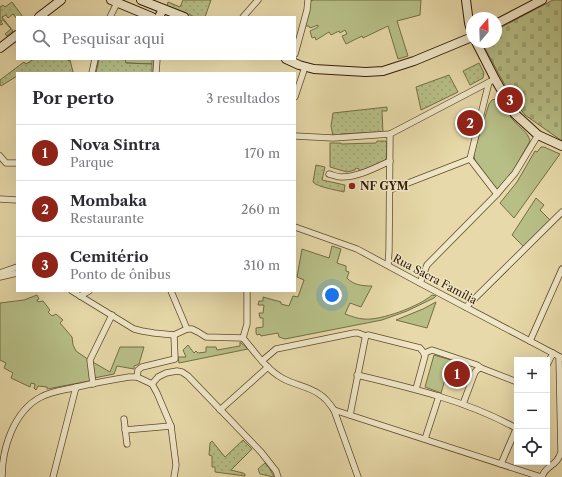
<!DOCTYPE html>
<html lang="pt">
<head>
<meta charset="utf-8">
<style>
	body { margin:0; font-family:"Libre Caslon Text",serif; background:#f2f2f3; color:#2b2b33 }
	.controls { position:absolute; right:12px; bottom:12px; display:grid; overflow:hidden; border-radius:0px; box-shadow:0 4px 16px #0002 }
	.controls button { width:36px; height:36px; display:grid; place-items:center; padding:0; border:0; border-bottom:1px solid #e1e1e2; background:#fff; color:#2b2b33; font:20px sans-serif }
	.compass { position:absolute; left:466px; top:12px; width:36px; height:36px; border-radius:50%; background:#fff; box-shadow:0 4px 16px #0002; rotate:19deg }
	.you { position:absolute; left:332px; top:295px; width:14px; height:14px; margin:-10px; border:3px solid #fff; border-radius:50%; background:#1a73e8; box-shadow:0 0 0 6px #1a73e833 }
	.badge { display:grid; place-items:center; width:26px; height:26px; border-radius:50%; background:#8f2418; color:#fff; font-size:13px; font-weight:700 }
	.pin { position:absolute; translate:-50% -50%; border:2px solid #fff; box-shadow:0 1px 4px #0006 }
	.list { margin:0; padding:0; list-style:none }
	h2 { display:flex; justify-content:space-between; align-items:center; height:52px; margin:0; padding:0 16px; font-size:17px }
	h2 small { font-size:13px; font-weight:400; color:#7c7c81 }
	.list li { display:grid; grid-template-columns:26px 1fr auto; gap:12px; align-items:center; box-sizing:border-box; height:56px; padding:0 16px; border-top:1px solid #e1e1e2 }
	.list b { display:block; font-size:15px; white-space:nowrap }
	.list p { margin:0; font-size:13px; white-space:nowrap; color:#7c7c81 }
	.list em { font-size:13px; font-style:normal; color:#7c7c81 }
	.icon { flex:none; width:22px; height:22px; fill:none; stroke:currentColor; stroke-width:2; stroke-linecap:round; stroke-linejoin:round }
	.map { position:relative; flex:none; width:562px; height:477px; overflow:hidden }
	.search { position:absolute; background:#fff; box-shadow:0 4px 16px #0002; left:16px; top:16px; width:280px; height:44px; display:flex; align-items:center; gap:10px; box-sizing:border-box; padding:0 14px; border-radius:0px; color:#7c7c81; font-size:15px }
	.panel { position:absolute; background:#fff; box-shadow:0 4px 16px #0002; left:16px; top:72px; width:280px; height:220px; border-radius:0px }
	.map>svg:first-child { display:block }
	.green { fill:#b7bf87; stroke:#756d45 }
	.cemetery { fill:url(#cemetery-stones); stroke:#756d45 }
	.garden { fill:url(#garden-dots); stroke:#756d45 }
	.lines { fill:none; stroke-linecap:round; stroke-linejoin:round }
	.street-casing { stroke:#604a2c; stroke-width:7 }
	.secondary-casing { stroke:#331b03; stroke-width:10 }
	.street { stroke:#efe6c7; stroke-width:5.5 }
	.secondary { stroke:#efe6c7; stroke-width:8 }
	.poi-dot { fill:#8f2418; stroke:#efe6c7; stroke-width:1.5 }
	.labels { text-anchor:middle; dominant-baseline:central; stroke-width:3; stroke-linejoin:round; paint-order:stroke }
	.poi-label { font-size:11px; font-weight:bold; fill:#331b03; stroke:#efe6c7; text-anchor:start }
	.street-label { font-size:11px; fill:#331b03; stroke:#efe6c7 }
</style>
</head>
<body>
<div class="map">
<svg width="562" height="477" viewBox="0 0 562 477">
	<defs>
		<pattern id="cemetery-stones" width="16" height="16" patternUnits="userSpaceOnUse"><rect width="16" height="16" fill="#b7bf87"/><path d="M2 7V4a2 2 0 0 1 4 0v3zM10 15v-3a2 2 0 0 1 4 0v3z" fill="#9ea473"/></pattern>
		<pattern id="garden-dots" width="8" height="8" patternUnits="userSpaceOnUse"><rect width="8" height="8" fill="#b7bf87"/><path d="M2 2h.1M6 6h.1" fill="none" stroke="#9ea473" stroke-width="1.8" stroke-linecap="round"/></pattern>
	</defs>
	<rect width="100%" height="100%" fill="#e7d9a9"/>
	<filter id="stains"><feTurbulence type="fractalNoise" baseFrequency=".005" numOctaves="4"/><feColorMatrix values="0 0 0 0 .2 0 0 0 0 .09 0 0 0 0 .02 0 0 0 .5 -.17"/></filter>
	<radialGradient id="worn" r=".72"><stop offset=".6" stop-color="#630" stop-opacity="0"/><stop offset="1" stop-color="#630" stop-opacity=".3"/></radialGradient>
	<g class="green">
		<path d="M314 0H421L420 15 397 21 408 56 398 59 388 26 363 38 362 36 346 44 342 36 347 34 345 30 340 33 339 31 331 35 329 32 316 40 315 37 312 38 310 31 318 27V25L310 28 309 26H304L310 1Z"/>
		<path d="M125 59H152V64L125 63Z"/>
		<path d="M496 99C504 102 508 115 514 121 519 127 528 132 530 141L510 176 498 190 496 189 475 160 474 157V152L489 104 492 100Z"/>
		<path d="M541 147H544L560 154 514 218 500 203 517 182 535 151 537 152Z"/>
		<path d="M536 198 544 205 540 210 550 220 524 247 512 235Z"/>
		<path d="M332 246 341 249 337 263 346 266V271L349 272 347 278C353 285 363 286 372 286L361 307 350 303 345 314C351 316 358 319 364 319 380 321 420 306 432 295L436 296 434 298 407 311 382 320 285 339 279 337 278 333 261 336 260 334 257 335 256 333V328L263 327V318H260L259 313H263L264 305H258L259 301H263V297L281 302V304L289 306 293 296 298 297 304 280 297 277 302 249 329 258Z"/>
		<path d="M37 295 39 299 37 300 38 302 43 301 50 310 48 312 52 316 56 314 63 320 60 323 72 337 73 345 76 351 89 360 91 380 89 381 47 389V387L38 386 36 390 34 388 35 384 31 383 30 387 11 378 13 373 4 368 6 363 0 360V303L24 300Z"/>
		<path d="M436 302 427 328 396 320 423 309Z"/>
		<path d="M240 342 248 349 179 363 178 357H186L183 350 188 345 194 353 196 351 198 353 206 352V347H216L217 350 240 346Z"/>
		<path d="M120 347H144L139 364 134 366V369L117 366 114 374 94 378 91 361 110 372Z"/>
		<path d="M434 355 451 360 441 393 425 387Z"/>
		<path d="M452 361 469 366 458 387 456 388 446 382 448 377 452 369 450 368Z"/>
	</g>
	<path class="cemetery" d="M553 0H562V141L525 115 512 98 482 43V42H496V30Z"/>
	<g class="garden">
		<path d="M183 0H211L205 17H195L167 6 168 2 180 7Z"/>
		<path d="M12 2 23 17H17V19L13 14 8 18 6 15 2 17 13 31 7 36 5 34 11 29 3 20H2L1 22 3 24 0 25V7L3 5 5 7Z"/>
		<path d="M34 59H68V61L70 60 73 72 68 73H17V76L1 86 0 84V80L24 62 26 64Z"/>
		<path d="M99 59H125L126 63 152 64V73H96Z"/>
		<path d="M479 63 484 73 483 78 470 85 463 71Z"/>
		<path d="M449 75 458 92 421 110 416 87Z"/>
		<path d="M387 107V111H382L383 133 377 134 376 132 340 134V136H333L331 126 333 113Z"/>
		<path d="M377 141H386L387 145 386 160 361 171H359V169L356 168 355 170 347 172 330 167V143H341V144L376 143Z"/>
		<path d="M316 165 325 167 322 180 345 185 344 192C336 190 317 187 313 182Z"/>
		<path d="M243 440 252 449 231 470 243 473 245 474V476L215 472V467H212V456L209 455 210 443 212 441 225 457Z"/>
		<path d="M265 463 270 469 274 477 260 474 258 469Z"/>
	</g>
	<g class="lines">
		<defs>
			<g id="street">
				<path d="M110 17 117 3"/>
				<path d="M243 17 258 0"/>
				<path d="M295 54 307 10 308 0"/>
				<path d="M92 73 95 59"/>
				<path d="M156 73 157 59"/>
				<path d="M295 97 305 67"/>
				<path d="M295 136 333 138 390 134 495 79"/>
				<path d="M0 156 6 163H17"/>
				<path d="M470 159 497 194"/>
				<path d="M329 174C333 175 337 177 341 177 358 177 375 168 390 161"/>
				<path d="M390 190 470 159 489 82"/>
				<path d="M0 199 17 200"/>
				<path d="M295 227 357 249 420 283 562 358"/>
				<path d="M388 265 389 251 390 134"/>
				<path d="M0 273 17 267"/>
				<path d="M0 277 17 273"/>
				<path d="M420 283 427 265 497 194 515 173 538 135"/>
				<path d="M72 291 134 329 142 331 154 333 174 335 187 329H192L198 332 206 337 243 338"/>
				<path d="M171 291 187 329"/>
				<path d="M80 296 89 291"/>
				<path d="M466 307 562 212"/>
				<path d="M243 338C254 351 266 369 282 378 294 385 308 386 319 394 326 398 330 404 334 410L541 477"/>
				<path d="M243 338 247 324V291"/>
				<path d="M530 341 562 269"/>
				<path d="M425 353 432 350 477 365 481 368"/>
				<path d="M262 361 276 349 354 333H358L366 336"/>
				<path d="M547 365 553 353"/>
				<path d="M357 375C412 388 467 401 516 428"/>
				<path d="M137 377 138 370 142 367 175 359 174 335"/>
				<path d="M93 384 90 360 112 315"/>
				<path d="M152 384 158 377 166 373 177 371 182 372 188 376 261 452 276 471 278 477"/>
				<path d="M463 404 475 372 478 369 481 368 517 382"/>
				<path d="M220 410 268 367"/>
				<path d="M334 410 358 477"/>
				<path d="M350 415 365 339 366 336 368 335 420 348C423 351 424 353 425 356L416 389"/>
				<path d="M124 419 127 444"/>
				<path d="M125 430 171 426"/>
				<path d="M425 439 439 396"/>
				<path d="M501 464 517 427"/>
				<path d="M2 477C2 448 14 411 41 397 52 391 65 390 77 387 94 383 111 380 129 377H137L152 384 157 393 171 426 176 465 174 477"/>
				<path d="M53 477 76 387"/>
				<path d="M542 477C545 465 557 467 561 452L559 357"/>
			</g>
			<g id="secondary">
				<path d="M111 0 152 17"/>
				<path d="M141 0 184 17"/>
				<path d="M466 0 469 23 472 33"/>
				<path d="M39 17 61 0"/>
				<path d="M159 17 163 9"/>
				<path d="M496 24 542 0"/>
				<path d="M476 42 495 79 515 114 538 135 562 146"/>
				<path d="M0 48 17 35"/>
				<path d="M286 59 299 65 314 69 366 72 383 71 414 61 472 37"/>
			</g>
		</defs>
		<use href="#street" class="street-casing"/>
		<use href="#secondary" class="secondary-casing"/>
		<use href="#street" class="street"/>
		<use href="#secondary" class="secondary"/>
	</g>
	<circle class="poi-dot" cx="352" cy="186" r="4"/>
	<g class="labels">
		<g class="poi-label">
			<text x="360" y="186">NF GYM</text>
		</g>
		<g class="street-label">
			<text transform="translate(435 279) rotate(28)">Rua Sacra Família</text>
		</g>
	</g>
	<rect width="100%" height="100%" filter="url(#stains)"/>
	<rect width="100%" height="100%" fill="url(#worn)"/>
</svg>
<div class="controls">
<button>+</button>
<button>−</button>
<button><svg class="icon" aria-label="locate" viewBox="0 0 24 24"><circle cx="12" cy="12" r="6"/><path d="M12 2v4M12 18v4M2 12h4M18 12h4"/></svg></button>
</div>
<svg class="compass" viewBox="-18 -18 36 36"><path d="M0-13l5 13h-10z" fill="#e53935"/><path d="M0 13l5-13h-10z" fill="#7c7c81"/></svg>
<div class="you"></div>
<div class="pin badge" style="left:457px;top:374px">1</div>
<div class="pin badge" style="left:470px;top:123px">2</div>
<div class="pin badge" style="left:510px;top:100px">3</div>
<div class="search"><svg class="icon" aria-label="search" viewBox="0 0 24 24"><circle cx="10" cy="10" r="6"/><path d="M15 15l6 6"/></svg>Pesquisar aqui</div>
<section class="panel">
<h2>Por perto<small>3 resultados</small></h2>
<ul class="list">
<li><span class="badge">1</span><div><b>Nova Sintra</b><p>Parque</p></div><em>170 m</em></li>
<li><span class="badge">2</span><div><b>Mombaka</b><p>Restaurante</p></div><em>260 m</em></li>
<li><span class="badge">3</span><div><b>Cemitério</b><p>Ponto de ônibus</p></div><em>310 m</em></li>
</ul>
</section>
</div>
</body>
</html>
